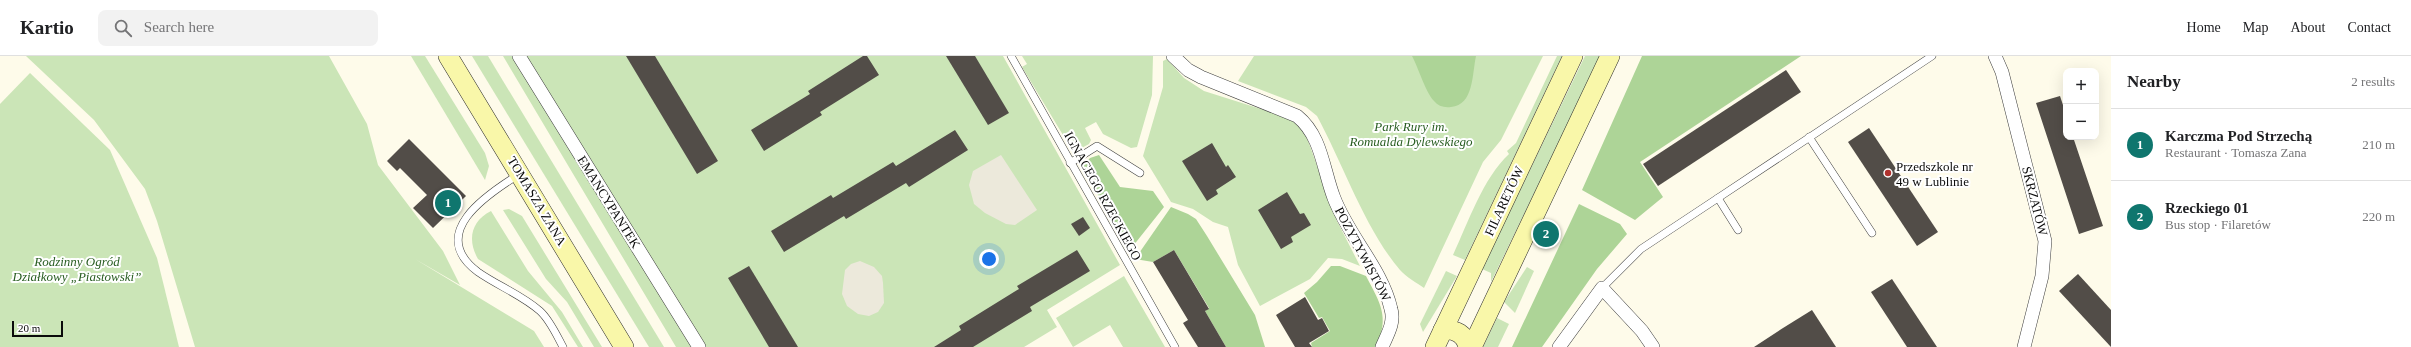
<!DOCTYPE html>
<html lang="en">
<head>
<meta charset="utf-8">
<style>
	body { margin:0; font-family:"Times New Roman",serif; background:#f2f2f2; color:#202124 }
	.controls { position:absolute; right:12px; top:12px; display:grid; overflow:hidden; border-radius:8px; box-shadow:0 4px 16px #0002 }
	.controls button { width:36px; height:36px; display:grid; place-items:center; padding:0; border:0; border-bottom:1px solid #e0e0e0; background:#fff; color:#202124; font:20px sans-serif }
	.scale { position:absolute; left:12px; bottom:10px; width:51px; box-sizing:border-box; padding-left:4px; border:2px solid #0b0b0b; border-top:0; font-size:11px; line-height:14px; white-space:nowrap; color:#0b0b0b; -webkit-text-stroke:3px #fff; paint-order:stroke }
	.you { position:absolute; left:989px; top:203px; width:14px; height:14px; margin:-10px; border:3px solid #fff; border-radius:50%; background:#1a73e8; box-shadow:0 0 0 6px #1a73e833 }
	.badge { display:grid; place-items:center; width:26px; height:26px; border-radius:50%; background:#0f766e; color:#fff; font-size:13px; font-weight:700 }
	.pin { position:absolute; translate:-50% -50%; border:2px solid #fff; box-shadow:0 1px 4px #0006 }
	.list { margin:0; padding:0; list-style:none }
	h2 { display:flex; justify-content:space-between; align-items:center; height:52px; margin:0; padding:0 16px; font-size:17px }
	h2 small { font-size:13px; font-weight:400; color:#757577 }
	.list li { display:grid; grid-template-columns:26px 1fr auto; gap:12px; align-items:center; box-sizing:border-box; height:72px; padding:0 16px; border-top:1px solid #e0e0e0 }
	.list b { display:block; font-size:15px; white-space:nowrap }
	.list p { margin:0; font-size:13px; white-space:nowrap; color:#757577 }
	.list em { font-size:13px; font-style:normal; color:#757577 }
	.icon { flex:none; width:22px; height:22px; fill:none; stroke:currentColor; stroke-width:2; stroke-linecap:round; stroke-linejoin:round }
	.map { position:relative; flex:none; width:2111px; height:291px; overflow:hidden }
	header { display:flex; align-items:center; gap:24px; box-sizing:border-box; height:56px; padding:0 20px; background:#fff; border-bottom:1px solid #e0e0e0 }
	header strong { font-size:19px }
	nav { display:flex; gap:22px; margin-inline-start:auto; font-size:14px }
	.search { width:280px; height:36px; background:#f2f2f2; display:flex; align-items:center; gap:10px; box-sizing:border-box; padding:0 14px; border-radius:8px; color:#757577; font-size:15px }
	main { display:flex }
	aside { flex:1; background:#fff }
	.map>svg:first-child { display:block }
	.green { fill:#cbe5b7 }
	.forest { fill:#add497 }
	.plaza { fill:#ece9db }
	.building { fill:#524d48 }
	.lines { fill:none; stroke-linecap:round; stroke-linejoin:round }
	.lane-casing { stroke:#3e3e3e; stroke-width:8 }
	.street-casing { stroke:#3e3e3e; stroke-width:14 }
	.secondary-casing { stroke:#2d2d2d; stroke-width:20 }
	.lane { stroke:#fff; stroke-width:7 }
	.street { stroke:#fff; stroke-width:13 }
	.secondary { stroke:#f9f7a9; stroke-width:19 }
	.poi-dot { fill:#b0322e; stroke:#fff; stroke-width:1.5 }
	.labels { text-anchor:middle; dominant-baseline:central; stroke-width:4; stroke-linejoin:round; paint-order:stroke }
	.park-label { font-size:13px; font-style:italic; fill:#285d21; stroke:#fff }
	.poi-label { font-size:13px; fill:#0b0b0b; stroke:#fff; text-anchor:start }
	.street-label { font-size:13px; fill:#0b0b0b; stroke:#fff }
</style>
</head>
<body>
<header>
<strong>Kartio</strong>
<div class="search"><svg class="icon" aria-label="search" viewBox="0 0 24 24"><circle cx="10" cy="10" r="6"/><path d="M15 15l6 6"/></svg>Search here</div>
<nav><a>Home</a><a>Map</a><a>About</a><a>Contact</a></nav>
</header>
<main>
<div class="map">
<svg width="2111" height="291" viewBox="0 0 2111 291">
	<rect width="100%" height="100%" fill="#fefbea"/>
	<g class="green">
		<path d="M26 0H329L367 68 378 109 443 195 460 229 415 203 534 275 544 291H195L157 165 145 133 94 64Z"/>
		<path d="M411 0H425L485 97 489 110 485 124Z"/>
		<path d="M472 0H488L664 291H649Z"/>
		<path d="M503 0H1003L1120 209 1047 254 1057 271 1024 291H676Z"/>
		<path d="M1022 0H1153L1152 39 1137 91 1131 92 1103 78 1096 66 1085 72 1091 84 1089 88 1078 94H1072L1022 11 1027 8Z"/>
		<path d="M1254 0H1543L1501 84 1483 106 1424 232C1417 227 1406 221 1400 214 1365 173 1343 108 1317 60L1306 51 1238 25Z"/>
		<path d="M1557 0H1562L1465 204 1453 199C1468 167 1483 122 1509 98L1507 95 1516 87Z"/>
		<path d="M1585 0H1601L1491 226V217L1482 213Z"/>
		<path d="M1167 3 1184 22 1204 35 1277 58 1296 67 1306 79 1337 165 1360 210 1342 203 1328 202 1310 223 1260 250 1238 209 1228 171 1213 166 1193 153 1171 146 1143 100 1163 31V5Z"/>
		<path d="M30 17 110 94 157 202 179 291H0V48Z"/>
		<path d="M509 153 522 160 602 291H594L567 246 546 223 503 154Z"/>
		<path d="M491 155 528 215 562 256 583 291H578L552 250 478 203C467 184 471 165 491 155Z"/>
		<path d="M1527 211 1534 215 1515 257 1504 246Z"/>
		<path d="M1446 215 1457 220 1423 276 1420 268Z"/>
		<path d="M1124 220 1165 291H1123L1110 269 1073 291 1056 262Z"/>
		<path d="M1497 262 1509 268 1498 291H1483Z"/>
	</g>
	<g class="forest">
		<path d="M1412 0H1476C1472 18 1474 49 1451 51 1444 52 1438 50 1434 45 1426 37 1418 11 1412 0Z"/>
		<path d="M1642 0H1801L1640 106 1663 141 1635 164 1582 134Z"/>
		<path d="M1099 99 1120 131 1153 135 1164 151 1133 190 1126 188 1082 111 1090 102Z"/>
		<path d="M1579 148 1620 168 1627 178 1597 213 1542 291H1512Z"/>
		<path d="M1171 151 1188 158 1196 163 1207 180 1255 259 1265 291H1226L1205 255 1209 252 1174 194 1153 206 1135 203Z"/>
		<path d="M1331 210H1340L1366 220C1381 249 1389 259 1377 291H1312L1311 287 1330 275 1322 261 1319 262 1304 237 1317 226Z"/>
	</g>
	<g class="plaza">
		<path d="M1001 99 1037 154 1015 169 1006 168 985 157 974 148 969 129 973 115Z"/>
		<path d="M860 205 874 211 882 220 883 227 884 247 878 256 869 260 858 258 847 250 842 238 845 214 851 208Z"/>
	</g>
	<g class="building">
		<path d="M626 0H655L718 105 697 118Z"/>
		<path d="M863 0H867L879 19 820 56 822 59 764 95 751 74 810 38 808 35Z"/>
		<path d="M946 0H975L1009 57 988 69Z"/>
		<path d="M1786 14 1801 36 1658 130 1643 108Z"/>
		<path d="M2060 40 2066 58V81H2073L2103 170 2079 178 2036 47Z"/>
		<path d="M1869 72 1938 176 1917 190 1848 86Z"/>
		<path d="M955 74 968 94 909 131 906 127 846 163 844 160 784 196 771 175 831 139 833 142 893 106 896 110Z"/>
		<path d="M409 83 466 140 433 172 413 152 427 139 400 112 397 115 387 105Z"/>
		<path d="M1212 87 1226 111 1228 109 1236 121 1216 134 1218 138 1207 145 1182 105Z"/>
		<path d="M1287 136 1300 158 1304 157 1311 169 1291 181 1293 186 1281 193 1258 154Z"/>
		<path d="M1083 161 1090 172 1079 180 1071 168Z"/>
		<path d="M1077 194 1090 215 1030 251 1032 255 973 291H934L961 274 959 270 1019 233 1017 230Z"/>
		<path d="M1174 194 1209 253 1205 255 1226 291H1198L1183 267 1188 264 1153 206Z"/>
		<path d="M749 210 798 291H769L728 222Z"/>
		<path d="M2078 218 2111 254V291L2059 235Z"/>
		<path d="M1892 223 1937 291H1907L1871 236Z"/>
		<path d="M1305 241 1318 264 1322 262 1329 275 1309 287 1312 291H1295L1276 259Z"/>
		<path d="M1812 254 1836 291H1754L1783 272Z"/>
	</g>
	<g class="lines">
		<defs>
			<g id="lane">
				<path d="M1011 0 1175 291"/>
				<path d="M1809 81 1872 177"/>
				<path d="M1070 107 1097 90 1140 117"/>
				<path d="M518 119C486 139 427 178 478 216 498 230 522 239 540 255 550 264 557 280 563 291"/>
				<path d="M1718 142 1932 0"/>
				<path d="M1602 232 1641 193 1718 142 1738 174"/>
			</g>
			<g id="street">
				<path d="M519 0 699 291"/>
				<path d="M1173 0 1188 14 1201 21 1297 60C1322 80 1323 114 1334 142 1349 181 1382 213 1391 253 1395 267 1387 279 1382 291"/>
				<path d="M1995 0 2002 16 2045 185 2042 220 2024 291"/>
				<path d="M1559 291 1602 232 1642 275 1653 291"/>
			</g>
			<g id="secondary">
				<path d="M448 0 624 291"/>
				<path d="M1443 274C1456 273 1465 278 1468 291"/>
				<path d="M1435 291 1573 0"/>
				<path d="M1472 291 1610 0"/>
			</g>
		</defs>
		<use href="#lane" class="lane-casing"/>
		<use href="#street" class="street-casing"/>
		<use href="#secondary" class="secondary-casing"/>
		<use href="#lane" class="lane"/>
		<use href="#street" class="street"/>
		<use href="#secondary" class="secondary"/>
	</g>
	<circle class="poi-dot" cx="1888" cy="117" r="4"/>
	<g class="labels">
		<g class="park-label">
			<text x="1411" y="70">Park Rury im.<tspan x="1411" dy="15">Romualda Dylewskiego</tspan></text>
			<text x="77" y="205">Rodzinny Ogród<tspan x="77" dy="15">Działkowy „Piastowski”</tspan></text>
		</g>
		<g class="poi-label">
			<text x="1896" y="110">Przedszkole nr<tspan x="1896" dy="15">49 w Lublinie</tspan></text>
		</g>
		<g class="street-label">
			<text transform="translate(1103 140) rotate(61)">IGNACEGO RZECKIEGO</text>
			<text transform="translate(537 145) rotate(59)">TOMASZA ZANA</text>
			<text transform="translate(1504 145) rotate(-65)">FILARETÓW</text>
			<text transform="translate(2035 145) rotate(76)">SKRZATÓW</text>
			<text transform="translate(609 146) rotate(58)">EMANCYPANTEK</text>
			<text transform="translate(1363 198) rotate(62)">POZYTYWISTÓW</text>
		</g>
	</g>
</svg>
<div class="controls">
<button>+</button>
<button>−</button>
</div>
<div class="scale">20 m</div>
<div class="you"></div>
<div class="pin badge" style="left:448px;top:147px">1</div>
<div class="pin badge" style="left:1546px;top:178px">2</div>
</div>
<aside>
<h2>Nearby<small>2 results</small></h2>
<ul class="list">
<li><span class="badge">1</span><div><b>Karczma Pod Strzechą</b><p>Restaurant · Tomasza Zana</p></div><em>210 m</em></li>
<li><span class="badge">2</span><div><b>Rzeckiego 01</b><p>Bus stop · Filaretów</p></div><em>220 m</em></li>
</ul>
</aside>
</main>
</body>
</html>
